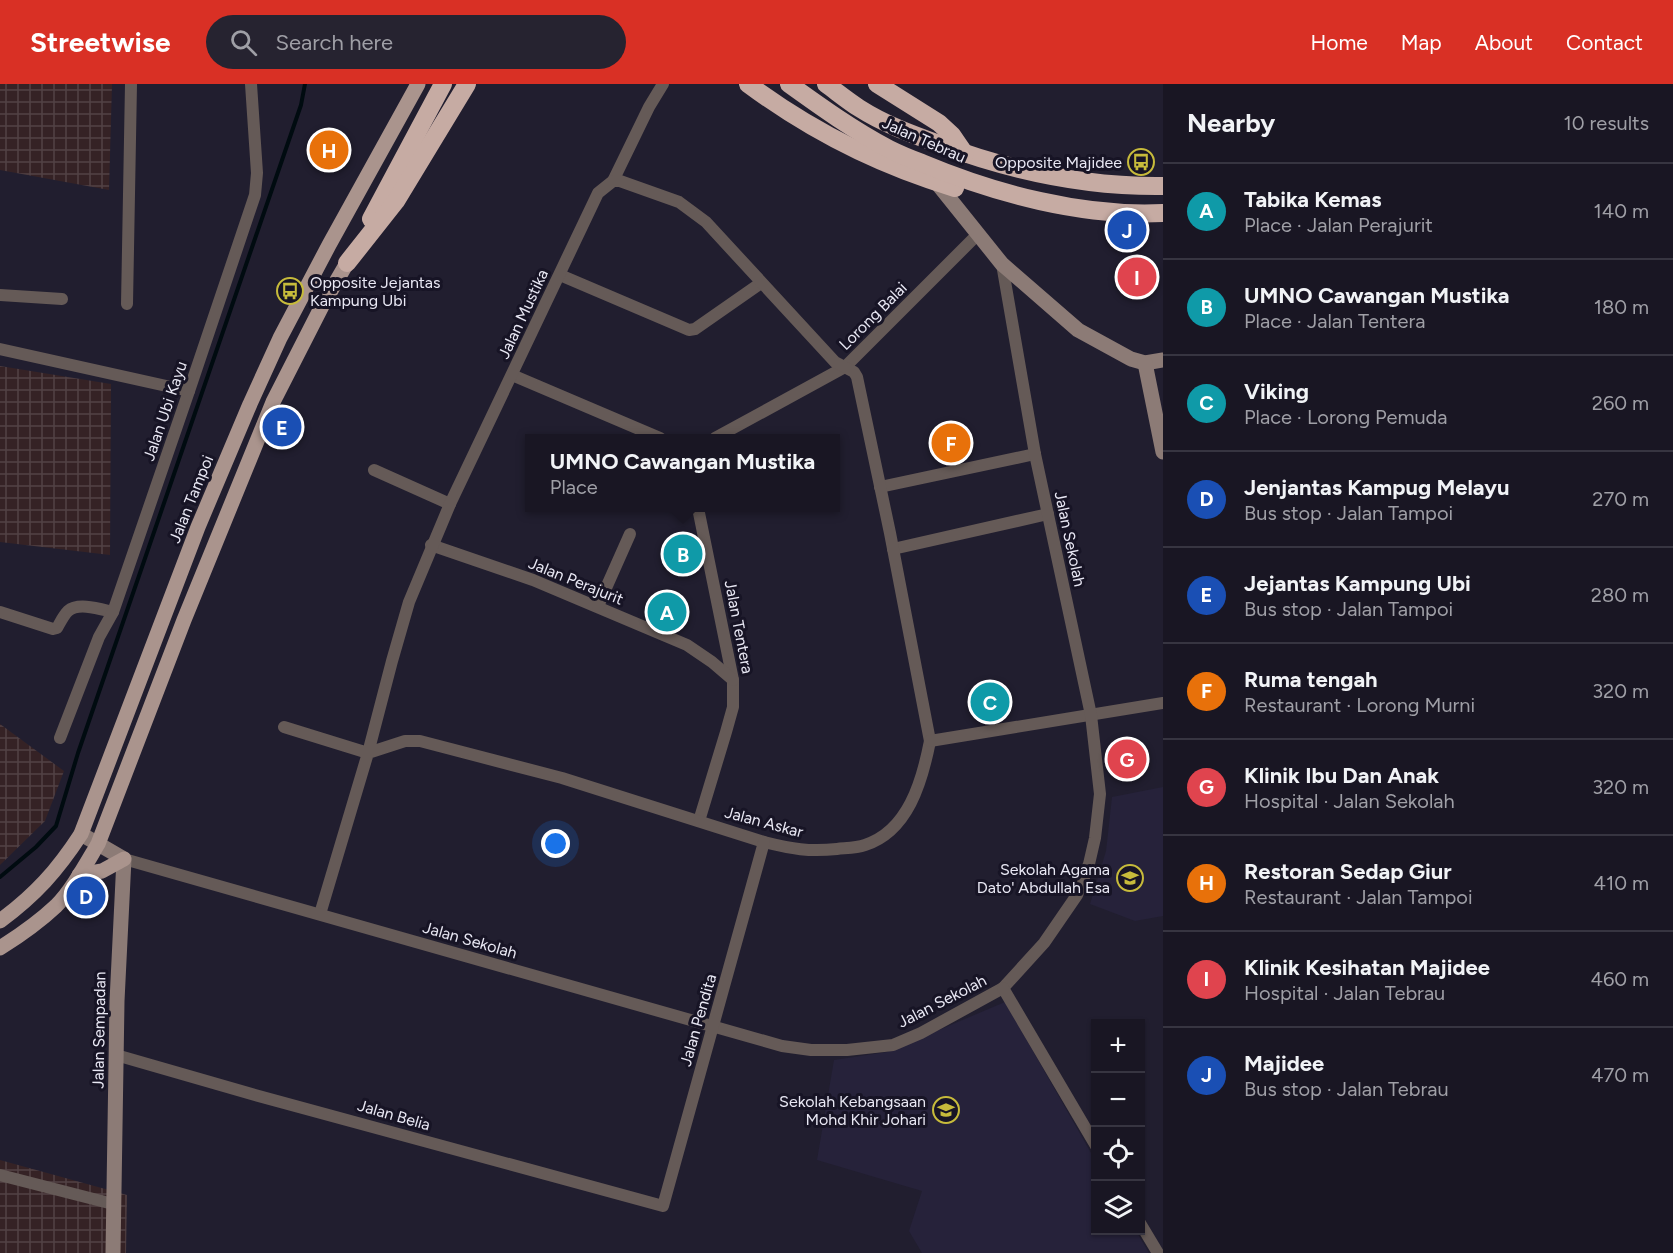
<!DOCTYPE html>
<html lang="en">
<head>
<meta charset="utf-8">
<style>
	body { margin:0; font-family:Figtree,sans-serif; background:#262330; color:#f1f3f6 }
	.controls { position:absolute; right:18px; bottom:18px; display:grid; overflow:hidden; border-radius:0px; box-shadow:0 2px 4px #0004 }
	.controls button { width:54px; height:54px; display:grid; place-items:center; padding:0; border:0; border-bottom:2px solid #373541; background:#191623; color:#f1f3f6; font:30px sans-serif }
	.you { position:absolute; left:556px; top:760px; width:21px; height:21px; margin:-15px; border:4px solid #fff; border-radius:50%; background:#1a73e8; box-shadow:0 0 0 9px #1a73e833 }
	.badge { display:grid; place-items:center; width:39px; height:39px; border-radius:50%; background:#d93025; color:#fff; font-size:20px; font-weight:700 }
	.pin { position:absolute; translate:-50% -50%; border:3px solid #fff; box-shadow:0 2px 6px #0006 }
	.popup { position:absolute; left:525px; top:350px; width:315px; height:78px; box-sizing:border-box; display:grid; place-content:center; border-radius:0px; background:#191623; filter:drop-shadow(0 2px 4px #0005); font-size:20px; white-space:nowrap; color:#9f9fa6 }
	.popup b { font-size:22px; color:#f1f3f6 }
	.popup::after { content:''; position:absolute; left:50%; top:100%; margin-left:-12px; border:12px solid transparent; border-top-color:#191623 }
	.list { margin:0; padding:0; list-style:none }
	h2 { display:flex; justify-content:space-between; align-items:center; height:78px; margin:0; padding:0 24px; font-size:26px }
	h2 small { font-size:20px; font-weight:400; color:#9f9fa6 }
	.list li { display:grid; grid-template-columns:39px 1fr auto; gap:18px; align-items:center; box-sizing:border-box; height:96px; padding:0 24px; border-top:2px solid #373541 }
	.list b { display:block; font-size:22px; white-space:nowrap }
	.list p { margin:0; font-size:20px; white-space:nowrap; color:#9f9fa6 }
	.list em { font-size:20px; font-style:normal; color:#9f9fa6 }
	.icon { flex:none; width:33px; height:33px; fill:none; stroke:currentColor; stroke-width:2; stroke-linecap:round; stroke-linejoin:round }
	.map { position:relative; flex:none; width:1163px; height:1169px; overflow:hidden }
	header { display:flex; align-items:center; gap:36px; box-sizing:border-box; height:84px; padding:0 30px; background:#d93025; color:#fff }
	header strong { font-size:28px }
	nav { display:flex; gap:33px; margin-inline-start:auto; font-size:21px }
	.search { width:420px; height:54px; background:#262330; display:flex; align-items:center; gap:15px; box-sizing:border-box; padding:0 21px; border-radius:33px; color:#9f9fa6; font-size:22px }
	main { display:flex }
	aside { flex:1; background:#191623 }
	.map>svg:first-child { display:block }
	.industrial { fill:url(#industrial-grid) }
	.built { fill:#26223a }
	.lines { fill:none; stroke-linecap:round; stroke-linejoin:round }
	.stream { stroke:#000b10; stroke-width:4 }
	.street { stroke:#655a57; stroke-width:12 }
	.secondary { stroke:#8c7b76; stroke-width:15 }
	.primary { stroke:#aa948d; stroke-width:15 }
	.highway { stroke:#c6aba3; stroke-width:18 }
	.labels { text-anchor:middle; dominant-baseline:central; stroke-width:6; stroke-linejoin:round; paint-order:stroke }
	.street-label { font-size:16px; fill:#e9e8f4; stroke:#171425 }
	.poi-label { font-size:16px; fill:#e9e8f4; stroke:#171425; text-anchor:end }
</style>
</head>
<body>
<header>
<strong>Streetwise</strong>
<div class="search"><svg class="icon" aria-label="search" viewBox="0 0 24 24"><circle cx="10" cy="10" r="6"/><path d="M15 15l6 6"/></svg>Search here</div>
<nav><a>Home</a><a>Map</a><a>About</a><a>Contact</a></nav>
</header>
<main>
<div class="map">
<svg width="1163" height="1169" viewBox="0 0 1163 1169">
	<defs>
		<pattern id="industrial-grid" width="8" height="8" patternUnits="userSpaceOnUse" patternTransform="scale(1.5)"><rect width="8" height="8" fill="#352225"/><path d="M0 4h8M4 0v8" fill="none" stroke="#524245"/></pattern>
	</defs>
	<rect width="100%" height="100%" fill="#211e2f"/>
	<g class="industrial">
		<path d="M0 0H112L109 106 0 86Z"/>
		<path d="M0 282 111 300 110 471 0 458Z"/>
		<path d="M0 640 64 687 45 737 0 781Z"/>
		<path d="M0 1076 127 1111 126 1169H0Z"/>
	</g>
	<g class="built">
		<path d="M1163 703V832L1135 837 1090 820 1106 767 1112 713Z"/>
		<path d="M1005 918 1095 1076 1096 1146 1136 1147 1149 1169H922L909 1147 922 1107 817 1076 834 976 887 968Z"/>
	</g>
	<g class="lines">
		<path class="stream" d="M0 793 36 763 56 742 78 669 301 21 305 0"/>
		<g class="street">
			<path d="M613 97 649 23 663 0"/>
			<path d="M560 191 689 246 695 245 761 199"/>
			<path d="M0 211 62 215"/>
			<path d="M127 220 131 0"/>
			<path d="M0 265 189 307"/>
			<path d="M512 291 660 354"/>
			<path d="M715 354 845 283 977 151"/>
			<path d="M374 386 450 420"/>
			<path d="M880 403 1035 370"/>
			<path d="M698 424 733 596V623L726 648 699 737"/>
			<path d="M431 461 533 496 687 561 712 578 733 596"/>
			<path d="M893 465 1048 430"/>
			<path d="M598 522 630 450"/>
			<path d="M0 528 53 545 57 544C60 539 63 532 68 527 78 518 100 525 113 528"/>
			<path d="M284 643 368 669 405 657H420L562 694 764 758C792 765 809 768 837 765 846 764 856 764 865 761 908 747 922 698 930 657L890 449 857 293 854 288 835 278 706 138 679 118 620 97H613L598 109 450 420 409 518 392 577 368 669 320 830"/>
			<path d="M60 654 99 553 113 528 189 307 255 111 257 89 251 0"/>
			<path d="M930 657 1163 619"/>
			<path d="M124 775 782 962 811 966H847L893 961 921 949 1003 904 1044 859 1077 811 1089 780 1095 754 1100 710 1091 631 1035 370 1002 180"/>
			<path d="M1003 904 1096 1062"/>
			<path d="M116 971 255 1011 663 1122 764 758"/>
			<path d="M0 1091 113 1120"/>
			<path d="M1140 1139 1158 1169"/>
		</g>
		<g class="secondary">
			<path d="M937 99 1002 180 1078 246 1131 275 1145 279 1163 276"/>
			<path d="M1145 279 1163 368"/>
			<path d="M81 750 124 775 117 917 113 1169"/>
		</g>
		<g class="primary">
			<path d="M79 791 102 787 124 775"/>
			<path d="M0 837C35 811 57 787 81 750L198 443 250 320 280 254 329 161 418 0"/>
			<path d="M0 864C19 852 39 838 56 822 72 806 86 780 98 760L184 536 273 318 322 222 347 179"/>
		</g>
		<g class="highway">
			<path d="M748 0C810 46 881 82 955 104"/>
			<path d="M789 0C821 23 853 46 889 65 899 70 911 75 922 79 996 110 1083 133 1163 129"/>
			<path d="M826 0C837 8 848 17 859 24 884 40 911 50 939 60 1011 87 1086 103 1163 102"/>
			<path d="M877 0 939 39 952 51 965 70"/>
			<path d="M371 135 443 0"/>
			<path d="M347 179 396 117 467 0"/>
		</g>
	</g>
	<defs>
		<symbol id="bus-ring" viewBox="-11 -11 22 22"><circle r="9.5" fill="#171425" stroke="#c7bb3b" stroke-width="1.5"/><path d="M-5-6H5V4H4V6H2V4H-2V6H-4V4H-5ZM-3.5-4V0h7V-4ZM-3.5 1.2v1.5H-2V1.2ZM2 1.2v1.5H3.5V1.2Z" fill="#c7bb3b"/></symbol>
		<symbol id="school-ring" viewBox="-11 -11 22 22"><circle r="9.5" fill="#171425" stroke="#c7bb3b" stroke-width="1.5"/><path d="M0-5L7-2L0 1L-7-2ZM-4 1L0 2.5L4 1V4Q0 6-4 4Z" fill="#c7bb3b"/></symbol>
	</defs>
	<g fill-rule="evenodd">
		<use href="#bus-ring" x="1126" y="63" width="30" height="30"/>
		<use href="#bus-ring" x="275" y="192" width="30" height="30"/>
		<use href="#school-ring" x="1115" y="779" width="30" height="30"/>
		<use href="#school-ring" x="931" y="1011" width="30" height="30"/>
	</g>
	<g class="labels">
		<g class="street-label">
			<text transform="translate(924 56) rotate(24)">Jalan Tebrau</text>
			<text transform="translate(523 230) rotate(-65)">Jalan Mustika</text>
			<text transform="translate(873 232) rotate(-45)">Lorong Balai</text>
			<text transform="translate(165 327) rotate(-71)">Jalan Ubi Kayu</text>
			<text transform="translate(191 415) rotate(-68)">Jalan Tampoi</text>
			<text transform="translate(1070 455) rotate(78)">Jalan Sekolah</text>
			<text transform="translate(576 497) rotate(22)">Jalan Perajurit</text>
			<text transform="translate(739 543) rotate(79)">Jalan Tentera</text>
			<text transform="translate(764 738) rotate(15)">Jalan Askar</text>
			<text transform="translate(470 856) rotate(16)">Jalan Sekolah</text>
			<text transform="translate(942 917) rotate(-27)">Jalan Sekolah</text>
			<text transform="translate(698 936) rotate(-74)">Jalan Pendita</text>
			<text transform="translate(99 946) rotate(-89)">Jalan Sempadan</text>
			<text transform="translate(394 1031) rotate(16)">Jalan Belia</text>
		</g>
		<g class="poi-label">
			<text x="1122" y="78">Opposite Majidee</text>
			<text x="310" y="198" text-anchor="start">Opposite Jejantas<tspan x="310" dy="18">Kampung Ubi</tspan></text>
			<text x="1110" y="785">Sekolah Agama<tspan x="1110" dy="18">Dato' Abdullah Esa</tspan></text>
			<text x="926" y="1017">Sekolah Kebangsaan<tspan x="926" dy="18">Mohd Khir Johari</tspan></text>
		</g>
	</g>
</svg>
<div class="controls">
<button>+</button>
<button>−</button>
<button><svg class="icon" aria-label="locate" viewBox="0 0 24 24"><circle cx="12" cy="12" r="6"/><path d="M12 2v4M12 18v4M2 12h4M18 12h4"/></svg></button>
<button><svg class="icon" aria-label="layers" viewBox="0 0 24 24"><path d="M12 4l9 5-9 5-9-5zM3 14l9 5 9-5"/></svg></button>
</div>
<div class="you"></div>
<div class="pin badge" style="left:667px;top:528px;background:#0f9aa8">A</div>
<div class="pin badge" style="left:683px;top:470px;background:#0f9aa8">B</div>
<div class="popup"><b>UMNO Cawangan Mustika</b>Place</div>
<div class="pin badge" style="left:990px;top:618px;background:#0f9aa8">C</div>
<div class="pin badge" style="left:86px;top:812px;background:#1a4fb4">D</div>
<div class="pin badge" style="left:282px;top:343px;background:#1a4fb4">E</div>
<div class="pin badge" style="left:951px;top:359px;background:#e8710a">F</div>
<div class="pin badge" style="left:1127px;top:675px;background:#e0444e">G</div>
<div class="pin badge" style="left:329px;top:66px;background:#e8710a">H</div>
<div class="pin badge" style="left:1137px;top:193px;background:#e0444e">I</div>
<div class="pin badge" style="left:1127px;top:146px;background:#1a4fb4">J</div>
</div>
<aside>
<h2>Nearby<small>10 results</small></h2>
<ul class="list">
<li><span class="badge" style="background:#0f9aa8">A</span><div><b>Tabika Kemas</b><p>Place · Jalan Perajurit</p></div><em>140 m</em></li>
<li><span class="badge" style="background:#0f9aa8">B</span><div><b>UMNO Cawangan Mustika</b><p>Place · Jalan Tentera</p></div><em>180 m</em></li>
<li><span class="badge" style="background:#0f9aa8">C</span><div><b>Viking</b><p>Place · Lorong Pemuda</p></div><em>260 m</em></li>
<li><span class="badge" style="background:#1a4fb4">D</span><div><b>Jenjantas Kampug Melayu</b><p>Bus stop · Jalan Tampoi</p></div><em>270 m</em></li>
<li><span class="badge" style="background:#1a4fb4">E</span><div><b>Jejantas Kampung Ubi</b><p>Bus stop · Jalan Tampoi</p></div><em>280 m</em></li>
<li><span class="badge" style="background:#e8710a">F</span><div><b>Ruma tengah</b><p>Restaurant · Lorong Murni</p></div><em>320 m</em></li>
<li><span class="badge" style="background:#e0444e">G</span><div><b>Klinik Ibu Dan Anak</b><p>Hospital · Jalan Sekolah</p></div><em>320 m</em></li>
<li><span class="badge" style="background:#e8710a">H</span><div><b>Restoran Sedap Giur</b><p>Restaurant · Jalan Tampoi</p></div><em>410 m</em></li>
<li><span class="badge" style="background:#e0444e">I</span><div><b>Klinik Kesihatan Majidee</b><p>Hospital · Jalan Tebrau</p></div><em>460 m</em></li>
<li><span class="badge" style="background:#1a4fb4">J</span><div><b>Majidee</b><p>Bus stop · Jalan Tebrau</p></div><em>470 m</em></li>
</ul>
</aside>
</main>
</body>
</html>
